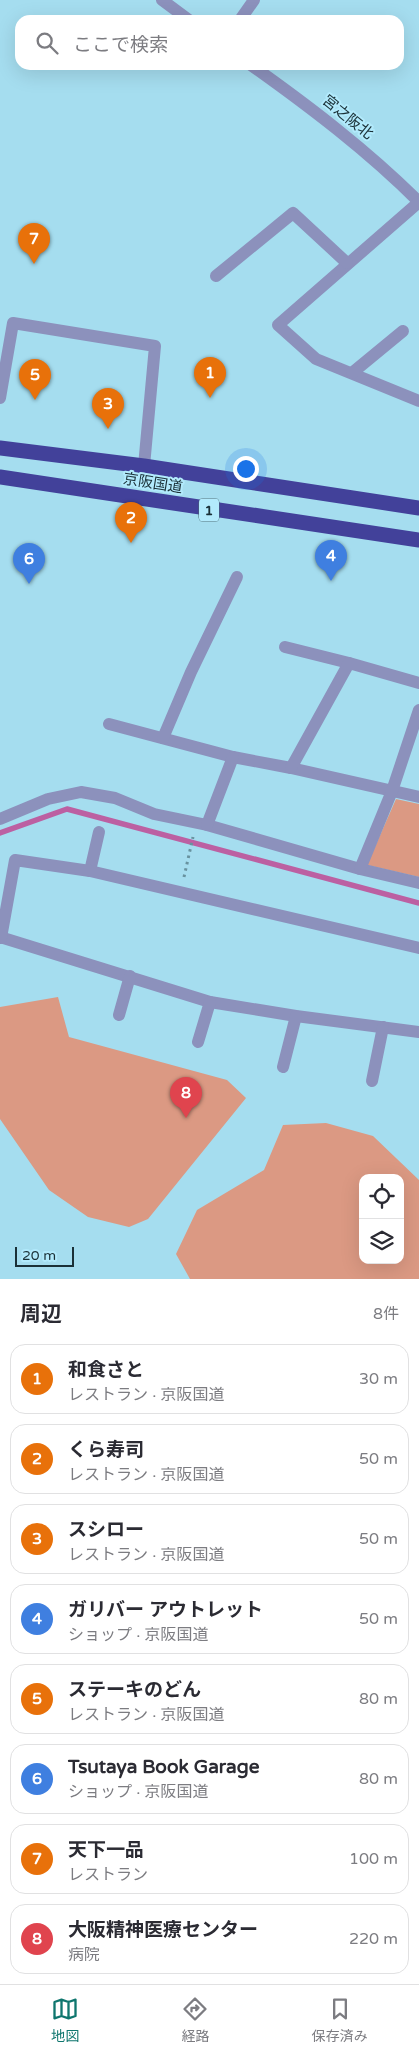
<!DOCTYPE html>
<html lang="ja">
<head>
<meta charset="utf-8">
<style>
	body { margin:0; font-family:"Varela Round","Noto Sans JP",sans-serif; background:#f2f2f3; color:#2b2b33 }
	.controls { position:absolute; right:15px; bottom:15px; display:grid; overflow:hidden; border-radius:10px; box-shadow:0 5px 20px #0002 }
	.controls button { width:45px; height:45px; display:grid; place-items:center; padding:0; border:0; border-bottom:1px solid #e1e1e2; background:#fff; color:#2b2b33; font:25px sans-serif }
	.scale { position:absolute; left:15px; bottom:12px; width:59px; box-sizing:border-box; padding-left:5px; border:2px solid #1a3037; border-top:0; font-size:14px; line-height:18px; white-space:nowrap; color:#1a3037; -webkit-text-stroke:4px #b2eafc; paint-order:stroke }
	.you { position:absolute; left:245px; top:468px; width:18px; height:18px; margin:-12px; border:4px solid #fff; border-radius:50%; background:#1a73e8; box-shadow:0 0 0 8px #1a73e833 }
	.badge { display:grid; place-items:center; width:32px; height:32px; border-radius:50%; background:#0f766e; color:#fff; font-size:16px; font-weight:700 }
	.pin { position:absolute; translate:-50% -41px; filter:drop-shadow(0 1px 2px #0008) }
	.pin::after { content:''; position:absolute; top:26px; width:18px; height:15px; background:inherit; clip-path:polygon(0 0,100% 0,50% 100%) }
	.list { margin:0; padding:0; list-style:none }
	h2 { display:flex; justify-content:space-between; align-items:center; height:65px; margin:0; padding:0 20px; font-size:21px }
	h2 small { font-size:16px; font-weight:400; color:#7c7c81 }
	.list li { display:grid; grid-template-columns:32px 1fr auto; gap:15px; align-items:center; box-sizing:border-box; height:70px; margin:0 10px 10px; padding:0 10px; border:1px solid #e1e1e2; border-radius:15px }
	.list b { display:block; font-size:19px; white-space:nowrap }
	.list p { margin:0; font-size:16px; white-space:nowrap; color:#7c7c81 }
	.list em { font-size:16px; font-style:normal; color:#7c7c81 }
	.icon { flex:none; width:28px; height:28px; fill:none; stroke:currentColor; stroke-width:2; stroke-linecap:round; stroke-linejoin:round }
	.map { position:relative; flex:none; width:419px; height:1279px; overflow:hidden }
	.search { position:absolute; background:#fff; box-shadow:0 5px 20px #0002; left:15px; right:15px; top:15px; height:55px; display:flex; align-items:center; gap:12px; box-sizing:border-box; padding:0 18px; border-radius:15px; color:#7c7c81; font-size:19px }
	.sheet { height:705px; background:#fff }
	nav { display:flex; justify-content:space-around; align-items:center; box-sizing:border-box; height:70px; border-top:1px solid #e1e1e2; background:#fff; font-size:14px; color:#7c7c81 }
	nav a { display:grid; justify-items:center; gap:2px }
	nav .on { color:#0f766e }
	.map>svg:first-child { display:block }
	.green { fill:#db9983; fill-rule:evenodd }
	.lines { fill:none; stroke-linecap:round; stroke-linejoin:round }
	.stream { stroke:#bc60a2; stroke-width:5.5 }
	.path { stroke:#68929f; stroke-width:3; stroke-dasharray:2.5 4; stroke-linecap:butt }
	.minor { stroke:#8c91bc; stroke-width:12 }
	.highway { stroke:#42419a; stroke-width:15 }
	.labels { text-anchor:middle; dominant-baseline:central; stroke-width:4; stroke-linejoin:round; paint-order:stroke }
	.shield { fill:#b2eafc; stroke:#486872; stroke-width:1 }
	.shield-label { font-size:14px; font-weight:bold; fill:#1a3037 }
	.street-label { font-size:15px; fill:#1a3037; stroke:#b2eafc }
</style>
</head>
<body>
<div class="map">
<svg width="419" height="1279" viewBox="0 0 419 1279">
	<rect width="100%" height="100%" fill="#a5ddef"/>
	<g class="green">
		<path d="M396 799 419 804V877L367 865Z"/>
		<path d="M58 997 69 1037 227 1080 246 1098 148 1219 129 1227 88 1217 49 1190 0 1119V1007Z"/>
		<path d="M326 1123 373 1136 419 1180V1279H190L176 1254 197 1210 264 1170 283 1125ZM363 1178H400V1260H363Z"/>
	</g>
	<g class="lines">
		<path class="stream" d="M0 833 67 809 419 903"/>
		<path class="path" d="M184 877 193 837"/>
		<g class="minor">
			<path d="M162 0 189 20"/>
			<path d="M240 20 254 0"/>
			<path d="M251 65C310 107 368 151 419 202"/>
			<path d="M419 202 278 325 316 359 419 401"/>
			<path d="M216 276 293 213 347 263"/>
			<path d="M352 373 403 331"/>
			<path d="M0 398 13 323 155 346 144 466"/>
			<path d="M285 647 349 663"/>
			<path d="M109 724 233 757 291 768 419 797"/>
			<path d="M163 738 191 672 237 577"/>
			<path d="M291 768 349 663 419 683"/>
			<path d="M0 819 48 799 81 792 115 798 154 814 207 825 360 869 419 883"/>
			<path d="M207 825 233 757"/>
			<path d="M360 869 392 791 419 710"/>
			<path d="M90 871 99 832"/>
			<path d="M0 937 210 1002 296 1016 419 1032"/>
			<path d="M1 938 15 860 90 871 419 948"/>
			<path d="M119 1015 130 976"/>
			<path d="M198 1042 210 1002"/>
			<path d="M283 1067 296 1016"/>
			<path d="M372 1081 383 1027"/>
		</g>
		<g class="highway">
			<path d="M0 448 144 466 419 508"/>
			<path d="M0 477 419 540"/>
		</g>
	</g>
	<g class="labels">
		<rect class="shield" x="199" y="498.5" width="20" height="23" rx="4"/>
		<g class="shield-label">
			<text x="209" y="510">1</text>
		</g>
		<g class="street-label">
			<text transform="translate(348 117) rotate(39)">宮之阪北</text>
			<text transform="translate(153 483) rotate(9)">京阪国道</text>
		</g>
	</g>
</svg>
<div class="controls">
<button><svg class="icon" aria-label="locate" viewBox="0 0 24 24"><circle cx="12" cy="12" r="6"/><path d="M12 2v4M12 18v4M2 12h4M18 12h4"/></svg></button>
<button><svg class="icon" aria-label="layers" viewBox="0 0 24 24"><path d="M12 4l9 5-9 5-9-5zM3 14l9 5 9-5"/></svg></button>
</div>
<div class="scale">20 m</div>
<div class="you"></div>
<div class="pin badge" style="left:210px;top:398px;background:#e8710a">1</div>
<div class="pin badge" style="left:131px;top:543px;background:#e8710a">2</div>
<div class="pin badge" style="left:108px;top:429px;background:#e8710a">3</div>
<div class="pin badge" style="left:331px;top:581px;background:#3f7fe0">4</div>
<div class="pin badge" style="left:35px;top:400px;background:#e8710a">5</div>
<div class="pin badge" style="left:29px;top:584px;background:#3f7fe0">6</div>
<div class="pin badge" style="left:34px;top:264px;background:#e8710a">7</div>
<div class="pin badge" style="left:186px;top:1118px;background:#e0444e">8</div>
<div class="search"><svg class="icon" aria-label="search" viewBox="0 0 24 24"><circle cx="10" cy="10" r="6"/><path d="M15 15l6 6"/></svg>ここで検索</div>
</div>
<section class="sheet">
<h2>周辺<small>8件</small></h2>
<ul class="list">
<li><span class="badge" style="background:#e8710a">1</span><div><b>和食さと</b><p>レストラン · 京阪国道</p></div><em>30 m</em></li>
<li><span class="badge" style="background:#e8710a">2</span><div><b>くら寿司</b><p>レストラン · 京阪国道</p></div><em>50 m</em></li>
<li><span class="badge" style="background:#e8710a">3</span><div><b>スシロー</b><p>レストラン · 京阪国道</p></div><em>50 m</em></li>
<li><span class="badge" style="background:#3f7fe0">4</span><div><b>ガリバー アウトレット</b><p>ショップ · 京阪国道</p></div><em>50 m</em></li>
<li><span class="badge" style="background:#e8710a">5</span><div><b>ステーキのどん</b><p>レストラン · 京阪国道</p></div><em>80 m</em></li>
<li><span class="badge" style="background:#3f7fe0">6</span><div><b>Tsutaya Book Garage</b><p>ショップ · 京阪国道</p></div><em>80 m</em></li>
<li><span class="badge" style="background:#e8710a">7</span><div><b>天下一品</b><p>レストラン</p></div><em>100 m</em></li>
<li><span class="badge" style="background:#e0444e">8</span><div><b>大阪精神医療センター</b><p>病院</p></div><em>220 m</em></li>
</ul>
</section>
<nav>
<a class="on"><svg class="icon" aria-label="map" viewBox="0 0 24 24"><path d="M3 6l6-2 6 2 6-2v14l-6 2-6-2-6 2zM9 4v14M15 6v14"/></svg>地図</a>
<a><svg class="icon" aria-label="directions" viewBox="0 0 24 24"><path d="M12 3l9 9-9 9-9-9zM9 14v-3h6M13 9l2 2-2 2"/></svg>経路</a>
<a><svg class="icon" aria-label="saved" viewBox="0 0 24 24"><path d="M7 4h10v16l-5-4-5 4z"/></svg>保存済み</a>
</nav>
</body>
</html>
